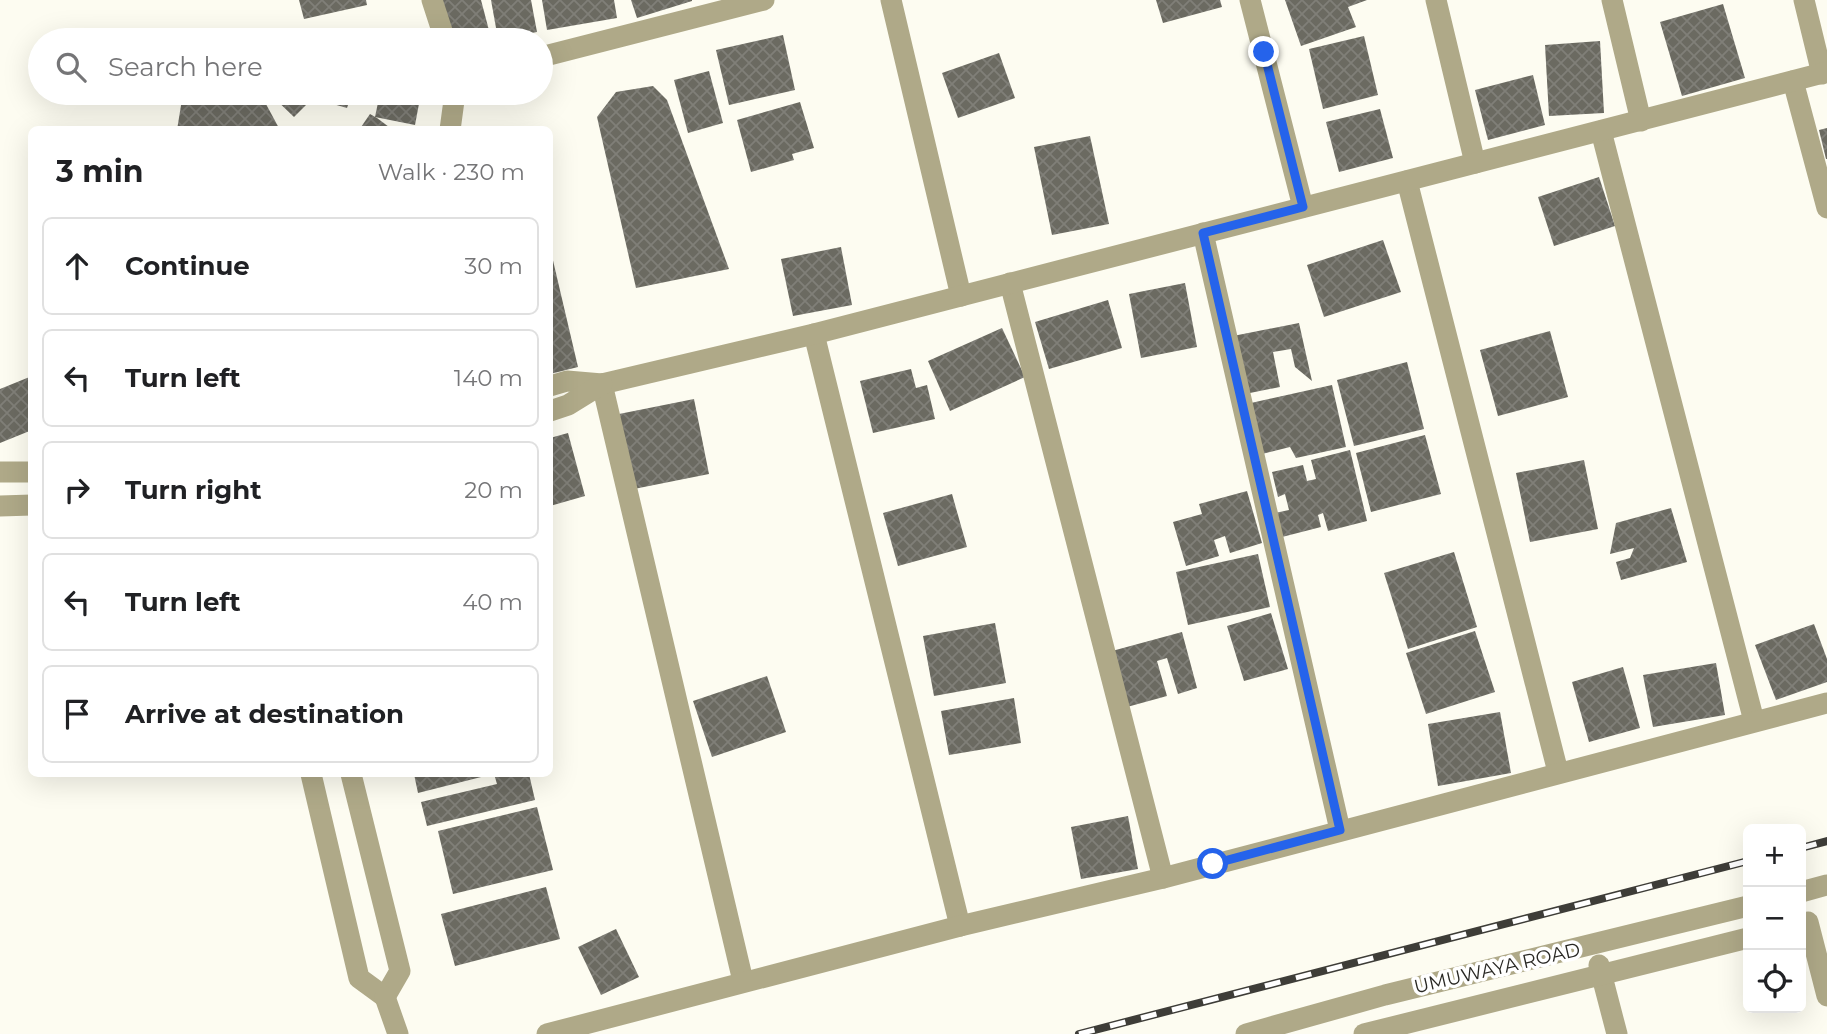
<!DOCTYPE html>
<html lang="en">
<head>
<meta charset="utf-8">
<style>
	body { margin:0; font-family:Montserrat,sans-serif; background:#f6f6f6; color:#202124 }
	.controls { position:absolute; right:21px; bottom:21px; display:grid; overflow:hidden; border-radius:10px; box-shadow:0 7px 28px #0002 }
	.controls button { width:63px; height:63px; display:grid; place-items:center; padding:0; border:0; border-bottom:2px solid #e0e0e0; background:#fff; color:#202124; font:35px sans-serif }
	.stop { position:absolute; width:21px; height:21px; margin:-16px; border:5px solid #2563eb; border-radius:50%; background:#fff }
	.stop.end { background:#2563eb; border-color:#fff; box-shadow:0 2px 7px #0008 }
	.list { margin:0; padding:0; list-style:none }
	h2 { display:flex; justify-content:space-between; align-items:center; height:91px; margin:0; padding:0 28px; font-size:30px }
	h2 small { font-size:23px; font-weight:400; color:#757577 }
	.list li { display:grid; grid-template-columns:46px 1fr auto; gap:21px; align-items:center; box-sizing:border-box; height:98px; margin:0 14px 14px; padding:0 14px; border:2px solid #e0e0e0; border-radius:10px }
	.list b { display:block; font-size:26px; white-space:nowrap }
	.list em { font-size:23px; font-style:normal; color:#757577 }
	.icon { flex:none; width:38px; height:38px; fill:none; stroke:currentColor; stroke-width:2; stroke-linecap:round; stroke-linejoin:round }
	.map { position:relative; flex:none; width:1827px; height:1034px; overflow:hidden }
	.search { position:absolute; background:#fff; box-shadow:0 7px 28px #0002; left:28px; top:28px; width:525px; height:77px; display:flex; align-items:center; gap:18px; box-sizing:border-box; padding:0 24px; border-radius:38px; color:#757577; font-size:26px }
	.panel { position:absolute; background:#fff; box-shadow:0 7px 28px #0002; left:28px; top:126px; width:525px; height:651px; border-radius:10px }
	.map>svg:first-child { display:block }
	.building { fill:url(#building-cross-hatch) }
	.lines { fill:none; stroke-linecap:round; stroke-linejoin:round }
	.minor { stroke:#afa988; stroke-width:21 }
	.rail-casing { stroke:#3e3d38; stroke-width:8 }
	.rail { stroke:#fff; stroke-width:5; stroke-dasharray:16; stroke-linecap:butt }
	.route { stroke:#2563eb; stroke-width:9 }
	.labels { text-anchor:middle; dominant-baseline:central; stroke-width:7; stroke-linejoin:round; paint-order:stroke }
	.street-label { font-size:19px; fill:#282723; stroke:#fff }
</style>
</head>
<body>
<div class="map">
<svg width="1827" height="1034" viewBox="0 0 1827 1034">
	<defs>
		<pattern id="building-cross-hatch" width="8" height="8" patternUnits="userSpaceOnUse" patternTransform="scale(1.75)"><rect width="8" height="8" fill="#6b6a61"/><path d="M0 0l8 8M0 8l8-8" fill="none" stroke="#807f78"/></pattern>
	</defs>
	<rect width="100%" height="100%" fill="#fdfcf1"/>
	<g class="building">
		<path d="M299 0H366L367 5 304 19Z"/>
		<path d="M440 0H481L491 38 451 40Z"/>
		<path d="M491 0H531L537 32 498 39Z"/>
		<path d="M542 0H614L617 18 547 30Z"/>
		<path d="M631 0H692V1L637 18Z"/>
		<path d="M1156 0H1220L1222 7 1163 23Z"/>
		<path d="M1285 0H1367L1348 7 1356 27 1301 46Z"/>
		<path d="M1723 4 1745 78 1682 96 1660 22Z"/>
		<path d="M783 35 795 90 729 105 716 50Z"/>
		<path d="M1364 36 1378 95 1323 109 1309 49Z"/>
		<path d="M1600 41 1604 113 1549 116 1545 45Z"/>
		<path d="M999 53 1015 98 958 118 942 73Z"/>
		<path d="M709 71 723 123 688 133 674 80Z"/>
		<path d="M1533 75 1545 125 1488 140 1475 90Z"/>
		<path d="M653 86 667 100 729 269 636 288 597 117 616 92Z"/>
		<path d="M183 93H260L280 130H177Z"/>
		<path d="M269 93H303L311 100 294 117Z"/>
		<path d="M321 93H352L347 108 319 100Z"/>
		<path d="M380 93H421L415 125 375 117Z"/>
		<path d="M800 102 814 148 792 154 794 160 751 172 737 120Z"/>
		<path d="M1380 109 1393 158 1339 172 1326 122Z"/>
		<path d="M370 114 377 118 393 130H359Z"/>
		<path d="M1827 128V159H1826L1819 130Z"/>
		<path d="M1090 136 1109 224 1052 235 1034 147Z"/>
		<path d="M1599 177 1615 226 1554 246 1538 197Z"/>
		<path d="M1383 240 1401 292 1324 317 1307 265Z"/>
		<path d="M841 247 852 305 793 316 781 259Z"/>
		<path d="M551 252 578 367 550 374V253Z"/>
		<path d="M1185 283 1197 347 1141 358 1129 294Z"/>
		<path d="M1108 300 1122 348 1049 369 1035 322Z"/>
		<path d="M1299 323 1312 381 1295 367 1291 349 1273 352 1280 387 1245 394 1233 336Z"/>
		<path d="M1002 328 1025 377 950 411 928 361Z"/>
		<path d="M1550 331 1568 397 1498 416 1480 350Z"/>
		<path d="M1407 362 1424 429 1354 446 1337 380Z"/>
		<path d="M911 369 916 388 927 385 935 419 873 433 860 381Z"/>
		<path d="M32 376V430L0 443V389Z"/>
		<path d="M1332 385 1346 447 1296 458 1290 447 1262 454 1251 403Z"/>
		<path d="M694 399 709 474 634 489 619 414Z"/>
		<path d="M568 433 585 496 550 506V438Z"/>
		<path d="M1425 435 1441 494 1371 512 1356 453Z"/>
		<path d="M1350 450 1367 521 1328 531 1323 513 1318 515 1321 527 1282 537 1275 513 1289 510 1285 494 1278 497 1272 472 1303 465 1307 481 1316 479 1311 460Z"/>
		<path d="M1584 460 1598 529 1530 542 1516 473Z"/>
		<path d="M1247 491 1262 543 1230 553 1225 536 1214 540 1219 556 1186 566 1173 522 1202 514 1199 504Z"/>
		<path d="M952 494 967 547 898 566 883 513Z"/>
		<path d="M1671 508 1687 562 1621 580 1616 562 1630 558 1634 548 1610 554 1616 523Z"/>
		<path d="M1454 552 1477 627 1408 649 1384 573Z"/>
		<path d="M1258 554 1270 607 1188 625 1176 572Z"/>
		<path d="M1271 613 1288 669 1244 681 1227 626Z"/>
		<path d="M995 623 1006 683 934 696 923 636Z"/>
		<path d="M1814 624 1827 659V682L1776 700 1755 645Z"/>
		<path d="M1475 631 1495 692 1426 714 1406 653Z"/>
		<path d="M1182 632 1197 688 1178 694 1167 658 1157 661 1167 696 1127 707 1112 651Z"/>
		<path d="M1716 663 1725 715 1653 727 1643 675Z"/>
		<path d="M1623 667 1640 728 1589 742 1572 682Z"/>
		<path d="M767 676 786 732 712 757 693 701Z"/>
		<path d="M1014 698 1021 743 949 755 941 711Z"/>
		<path d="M1500 712 1511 773 1438 786 1428 724Z"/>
		<path d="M414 774H493L418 793Z"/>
		<path d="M494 774H529L535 800 427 826 421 802 497 784Z"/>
		<path d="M537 807 553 870 453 894 438 831Z"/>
		<path d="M1128 816 1138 869 1081 879 1071 827Z"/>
		<path d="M546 887 560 939 455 966 441 914Z"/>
		<path d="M616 929 639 977 601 995 578 947Z"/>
	</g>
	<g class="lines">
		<g class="minor">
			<path d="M432 0 445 40"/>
			<path d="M891 0 961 296"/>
			<path d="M1250 0 1303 207"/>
			<path d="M1436 0 1475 163"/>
			<path d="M1612 0 1641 121"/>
			<path d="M1804 0 1822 74"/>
			<path d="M541 57 764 0"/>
			<path d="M1793 81 1827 208"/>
			<path d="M450 130 455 93"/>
			<path d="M1601 131 1754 721"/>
			<path d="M1407 181 1558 772"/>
			<path d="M1203 233 1340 830"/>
			<path d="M1010 283 1163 878"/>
			<path d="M814 334 960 926"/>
			<path d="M602 384 743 981"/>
			<path d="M550 386 567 381 602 384 814 334 1827 72"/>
			<path d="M550 411 568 405 602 384"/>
			<path d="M0 472H32"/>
			<path d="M0 506 32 505"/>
			<path d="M311 774 359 978 385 997 400 971 351 774"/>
			<path d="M1801 892 1827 885"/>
			<path d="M1808 922 1827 996"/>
			<path d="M1599 965 1617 1034"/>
			<path d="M385 997 398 1034"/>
			<path d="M547 1034 960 926 1163 878 1827 703"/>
			<path d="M1246 1034 1385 995 1748 906"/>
			<path d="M1364 1034 1748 938"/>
		</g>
		<defs>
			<g id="rail">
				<path d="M1801 848 1827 841"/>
				<path d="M1079 1034 1748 861"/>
			</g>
		</defs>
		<use href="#rail" class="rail-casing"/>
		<use href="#rail" class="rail"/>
	</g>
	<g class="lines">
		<path class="route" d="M1213 864 1340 830 1203 233 1303 207 1264 52"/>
	</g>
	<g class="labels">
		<g class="street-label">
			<text transform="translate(1497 968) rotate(-13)">UMUWAYA ROAD</text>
		</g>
	</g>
</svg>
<div class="controls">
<button>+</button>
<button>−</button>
<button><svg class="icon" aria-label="locate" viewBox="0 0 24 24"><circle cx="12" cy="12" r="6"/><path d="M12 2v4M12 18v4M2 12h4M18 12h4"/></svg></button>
</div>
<div class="stop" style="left:1213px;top:864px"></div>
<div class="stop end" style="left:1264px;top:52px"></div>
<div class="search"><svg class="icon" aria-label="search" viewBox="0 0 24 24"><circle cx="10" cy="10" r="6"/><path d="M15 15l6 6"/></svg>Search here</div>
<section class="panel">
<h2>3 min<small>Walk · 230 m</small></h2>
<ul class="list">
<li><svg class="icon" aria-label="ahead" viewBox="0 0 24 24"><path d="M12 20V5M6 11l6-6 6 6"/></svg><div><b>Continue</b></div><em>30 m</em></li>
<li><svg class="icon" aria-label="left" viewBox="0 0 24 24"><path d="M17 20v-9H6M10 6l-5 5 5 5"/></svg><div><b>Turn left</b></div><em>140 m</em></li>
<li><svg class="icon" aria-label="right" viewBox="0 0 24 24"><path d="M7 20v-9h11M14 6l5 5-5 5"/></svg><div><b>Turn right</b></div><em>20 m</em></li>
<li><svg class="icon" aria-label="left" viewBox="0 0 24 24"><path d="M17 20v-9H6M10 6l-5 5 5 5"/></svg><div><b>Turn left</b></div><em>40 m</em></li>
<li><svg class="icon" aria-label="arrive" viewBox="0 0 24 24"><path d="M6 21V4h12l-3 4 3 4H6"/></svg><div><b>Arrive at destination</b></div></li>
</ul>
</section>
</div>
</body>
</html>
